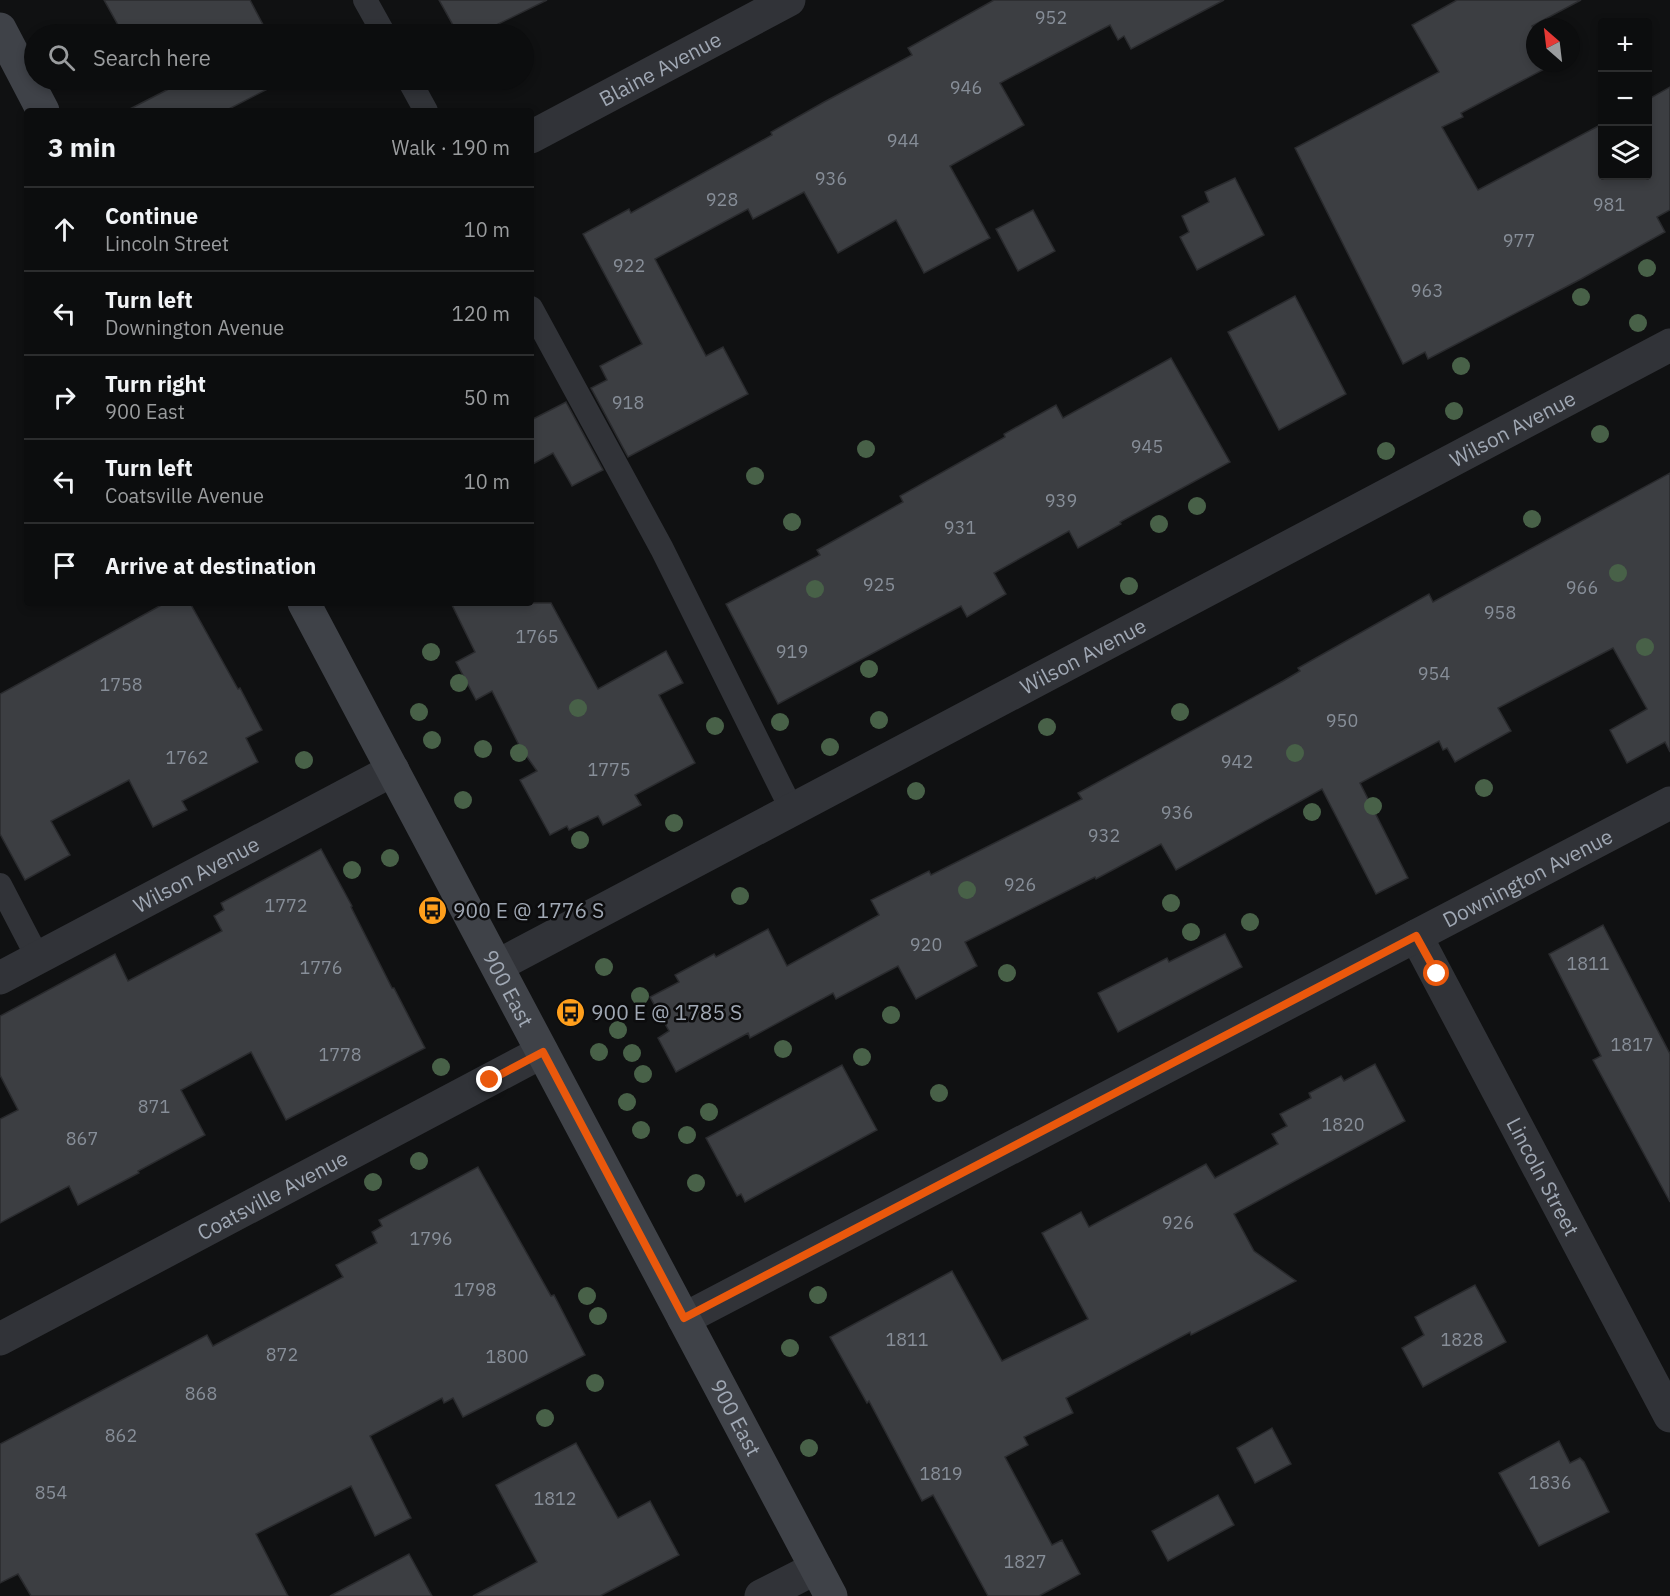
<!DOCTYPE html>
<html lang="en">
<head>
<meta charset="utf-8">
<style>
	body { margin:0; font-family:"IBM Plex Sans",sans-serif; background:#151617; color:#f1f3f6 }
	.controls { position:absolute; right:18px; top:18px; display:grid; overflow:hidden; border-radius:6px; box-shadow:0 3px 9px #0003 }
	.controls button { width:54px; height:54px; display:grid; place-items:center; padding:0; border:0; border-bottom:2px solid #2c2d2e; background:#0c0d0e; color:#f1f3f6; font:30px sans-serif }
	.compass { position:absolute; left:1526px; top:18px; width:54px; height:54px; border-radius:50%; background:#0c0d0e; box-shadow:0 3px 9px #0003; rotate:332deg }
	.stop { position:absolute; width:18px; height:18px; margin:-14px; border:4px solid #ea580c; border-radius:50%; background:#fff }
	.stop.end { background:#ea580c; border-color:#fff; box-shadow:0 2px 6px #0008 }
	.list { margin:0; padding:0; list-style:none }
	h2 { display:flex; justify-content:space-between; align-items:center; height:78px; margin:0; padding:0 24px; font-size:26px }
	h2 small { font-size:20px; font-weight:400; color:#9a9c9e }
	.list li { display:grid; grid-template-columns:39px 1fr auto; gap:18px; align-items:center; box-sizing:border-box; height:84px; padding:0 24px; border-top:2px solid #2c2d2e }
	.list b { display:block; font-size:22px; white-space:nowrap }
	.list p { margin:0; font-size:20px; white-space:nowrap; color:#9a9c9e }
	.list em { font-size:20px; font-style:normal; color:#9a9c9e }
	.icon { flex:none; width:33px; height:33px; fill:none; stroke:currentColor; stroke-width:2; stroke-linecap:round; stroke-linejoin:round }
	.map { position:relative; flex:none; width:1670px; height:1596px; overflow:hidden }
	.search { position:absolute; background:#0c0d0e; box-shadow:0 3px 9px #0003; left:24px; top:24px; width:510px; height:66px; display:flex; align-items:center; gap:15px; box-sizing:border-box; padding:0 21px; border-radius:33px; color:#9a9c9e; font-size:22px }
	.panel { position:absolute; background:#0c0d0e; box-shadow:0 3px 9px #0003; left:24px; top:108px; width:510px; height:498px; border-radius:6px }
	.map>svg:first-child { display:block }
	.building { fill:#3c3e42; stroke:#2a2b2e; stroke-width:1.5 }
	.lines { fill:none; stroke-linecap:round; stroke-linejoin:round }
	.lane { stroke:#313338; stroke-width:24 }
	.street { stroke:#313338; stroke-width:33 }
	.secondary { stroke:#3f4248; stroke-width:33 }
	.tree { fill:#486148 }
	.route { stroke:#ea580c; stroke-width:8 }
	.labels { text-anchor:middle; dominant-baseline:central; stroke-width:5; stroke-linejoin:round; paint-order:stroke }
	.number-label { font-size:18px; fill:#878e98 }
	.street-label { font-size:21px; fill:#a0a8b4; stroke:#0c0c0d }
	.poi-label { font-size:21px; fill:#a0a8b4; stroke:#0c0c0d; text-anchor:start }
</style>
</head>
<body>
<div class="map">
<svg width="1670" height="1596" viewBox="0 0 1670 1596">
	<rect width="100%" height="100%" fill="#101112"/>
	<g class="building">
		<path d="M104 0H250L268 34H123Z"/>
		<path d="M439 0H547L478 34H458Z"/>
		<path d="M994 0H1224L1131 49 1124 36 1118 40 1110 25 1000 83 1024 125 950 166 990 238 924 273 896 220 838 253 804 192 753 219 748 209 655 259 706 356 723 347 748 394 628 457 591 388 607 380 600 366 642 344 583 234 629 209 631 213 772 135 771 132 824 102 912 55 908 48Z"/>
		<path d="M1457 0H1581L1532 26 1535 32V63L1552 65 1461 113 1463 117 1442 127 1478 190 1602 124V176H1647V100L1670 87V210L1657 217 1665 232 1581 279 1428 359 1425 352 1403 364 1295 148 1439 72 1412 25Z"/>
		<path d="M186 80H285L225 111H126Z"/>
		<path d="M1235 178 1264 235 1197 270 1180 237 1189 232 1182 216 1209 202 1205 192Z"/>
		<path d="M1033 210 1055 251 1018 271 996 229Z"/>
		<path d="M1295 296 1346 394 1279 430 1228 332Z"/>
		<path d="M1171 358 1230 462 1120 522 1121 524 1078 548 1069 531 994 573 1006 594 967 617 961 606 778 704 726 604 820 555 817 550 903 502 900 496 1005 437 1004 434 1056 405 1063 418Z"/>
		<path d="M566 402 603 470 572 486 553 453 531 465V420Z"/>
		<path d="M1670 473V752L1665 742 1627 763 1610 730 1647 709 1613 648 1498 708 1511 731 1455 762 1447 748 1443 750 1439 741 1360 783 1408 878 1376 894 1322 789 1176 870 1161 844 1096 879 1095 877 965 942 977 966 916 999 898 966 836 999 833 993 750 1038 748 1033 676 1072 658 1038 669 1031 650 997 679 982 675 975 714 954 716 957 768 929 787 966 879 915 871 900 929 871 931 875 1082 799 1078 793 1283 681 1300 671 1298 668 1429 594 1433 602Z"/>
		<path d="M165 603H190L238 689 240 688 262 730 246 738 258 762 182 801 187 810 153 827 129 780 51 821 70 855 25 880 0 834V694Z"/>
		<path d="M451 603H551L598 689 666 651 683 683 659 695 695 763 635 795 641 805 603 825 598 816 569 830 567 826 550 835 520 780 537 771 520 747 492 691 476 700 456 662 475 652Z"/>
		<path d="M321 849 352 906 351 907 392 988H394L425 1048 286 1120 251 1052 181 1090 205 1135 138 1171 139 1173 78 1205 69 1186 0 1223V1119L18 1110 0 1075V1016L115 954 128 981 222 931 214 916 224 910 221 903Z"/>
		<path d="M1603 925 1670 1054V1202L1593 1060 1601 1056 1549 954Z"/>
		<path d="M1225 934 1242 967 1118 1032 1098 993 1167 958 1169 962Z"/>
		<path d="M1375 1064 1405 1121 1234 1214 1254 1251 1296 1281 1191 1335 1190 1332 1066 1398 1073 1413 1024 1437 1028 1445 1005 1457 1052 1545 1062 1540 1080 1574 1039 1596H988L933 1495 922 1501 869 1401 867 1403 830 1337 952 1271 1002 1361 1088 1319 1042 1233 1081 1212 1089 1227 1206 1164 1215 1178 1278 1144 1272 1134 1287 1126 1280 1114 1311 1098 1309 1093 1341 1076 1344 1081Z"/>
		<path d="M842 1065 877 1130 745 1202 741 1194 737 1196 706 1138Z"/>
		<path d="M478 1167 551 1296 554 1295 585 1355 463 1417 453 1398 444 1403 442 1398 370 1436 411 1518 375 1536 351 1486 256 1534 288 1596H31L18 1574 0 1583V1444L207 1335 213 1346 343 1277 336 1265 377 1243 372 1232 382 1226 379 1220Z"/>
		<path d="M1475 1285 1506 1342 1423 1387 1402 1348 1424 1335 1415 1317Z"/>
		<path d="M1272 1428 1291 1464 1255 1483 1237 1448Z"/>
		<path d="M1559 1441 1570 1463 1580 1458 1584 1462 1609 1512 1539 1546 1499 1473Z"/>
		<path d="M576 1443 618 1518 650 1501 679 1555 600 1596H473L537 1562 496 1485Z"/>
		<path d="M1218 1495 1234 1525 1168 1561 1152 1531Z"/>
		<path d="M409 1554 432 1596H330Z"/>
	</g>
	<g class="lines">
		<g class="lane">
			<path d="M365 0 384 34"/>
			<path d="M409 80 426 111"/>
			<path d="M531 308 662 549 792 810"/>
			<path d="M0 885 38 958"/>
		</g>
		<g class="street">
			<path id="s1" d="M531 137 789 0"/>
			<path id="s2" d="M1416 936 1670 1416"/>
			<path id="s3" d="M497 966 1670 345"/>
			<path id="s4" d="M0 978 393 770"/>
			<path id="s5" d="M684 1319 1670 803"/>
			<path id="s6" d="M0 1339 542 1052"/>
			<path d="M761 1596 816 1568"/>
		</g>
		<g class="secondary">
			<path d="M0 29 43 111"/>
			<path id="s7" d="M304 603 831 1596"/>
		</g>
	</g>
	<g class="tree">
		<circle cx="1647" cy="268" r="9"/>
		<circle cx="1581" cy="297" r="9"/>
		<circle cx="1638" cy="323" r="9"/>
		<circle cx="1461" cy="366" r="9"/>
		<circle cx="1454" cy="411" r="9"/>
		<circle cx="1600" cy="434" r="9"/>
		<circle cx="866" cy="449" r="9"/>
		<circle cx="1386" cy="451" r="9"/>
		<circle cx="755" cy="476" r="9"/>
		<circle cx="1197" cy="506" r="9"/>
		<circle cx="1532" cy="519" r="9"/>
		<circle cx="792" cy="522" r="9"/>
		<circle cx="1159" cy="524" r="9"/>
		<circle cx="1618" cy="573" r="9"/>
		<circle cx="1129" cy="586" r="9"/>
		<circle cx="815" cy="589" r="9"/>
		<circle cx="1645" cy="647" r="9"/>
		<circle cx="431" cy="652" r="9"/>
		<circle cx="869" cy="669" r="9"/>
		<circle cx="459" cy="683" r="9"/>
		<circle cx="578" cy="708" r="9"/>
		<circle cx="419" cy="712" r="9"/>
		<circle cx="1180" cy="712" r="9"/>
		<circle cx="879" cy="720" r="9"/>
		<circle cx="780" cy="722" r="9"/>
		<circle cx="715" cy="726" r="9"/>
		<circle cx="1047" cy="727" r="9"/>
		<circle cx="432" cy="740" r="9"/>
		<circle cx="830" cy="747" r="9"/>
		<circle cx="483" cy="749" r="9"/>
		<circle cx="519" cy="753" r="9"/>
		<circle cx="1295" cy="753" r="9"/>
		<circle cx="304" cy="760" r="9"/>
		<circle cx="1484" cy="788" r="9"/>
		<circle cx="916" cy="791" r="9"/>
		<circle cx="463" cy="800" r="9"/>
		<circle cx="1373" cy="806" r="9"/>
		<circle cx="1312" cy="812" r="9"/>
		<circle cx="674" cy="823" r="9"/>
		<circle cx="580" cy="840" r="9"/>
		<circle cx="390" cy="858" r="9"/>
		<circle cx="352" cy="870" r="9"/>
		<circle cx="967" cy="890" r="9"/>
		<circle cx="740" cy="896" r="9"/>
		<circle cx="1171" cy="903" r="9"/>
		<circle cx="1250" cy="922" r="9"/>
		<circle cx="1191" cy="932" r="9"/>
		<circle cx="604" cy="967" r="9"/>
		<circle cx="1007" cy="973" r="9"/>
		<circle cx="640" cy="996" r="9"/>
		<circle cx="891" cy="1015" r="9"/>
		<circle cx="618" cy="1030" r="9"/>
		<circle cx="783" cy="1049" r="9"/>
		<circle cx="599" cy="1052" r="9"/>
		<circle cx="632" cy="1053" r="9"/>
		<circle cx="862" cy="1057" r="9"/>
		<circle cx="441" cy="1067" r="9"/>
		<circle cx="643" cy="1074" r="9"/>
		<circle cx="939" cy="1093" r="9"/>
		<circle cx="627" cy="1102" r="9"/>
		<circle cx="709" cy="1112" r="9"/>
		<circle cx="641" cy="1130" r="9"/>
		<circle cx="687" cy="1135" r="9"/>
		<circle cx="419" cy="1161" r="9"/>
		<circle cx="373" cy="1182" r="9"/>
		<circle cx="696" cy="1183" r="9"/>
		<circle cx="818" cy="1295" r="9"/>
		<circle cx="587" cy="1296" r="9"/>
		<circle cx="598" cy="1316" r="9"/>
		<circle cx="790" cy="1348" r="9"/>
		<circle cx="595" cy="1383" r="9"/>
		<circle cx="545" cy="1418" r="9"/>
		<circle cx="809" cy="1448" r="9"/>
	</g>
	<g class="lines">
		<path class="route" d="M490 1080 543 1052 684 1318 1416 936 1437 974"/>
	</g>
	<defs>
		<symbol id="bus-disc" viewBox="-11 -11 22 22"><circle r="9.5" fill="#ff9f1c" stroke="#0c0c0d"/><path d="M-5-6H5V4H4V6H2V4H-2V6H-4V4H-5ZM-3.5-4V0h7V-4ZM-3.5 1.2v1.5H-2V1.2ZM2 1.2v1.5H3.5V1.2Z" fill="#111"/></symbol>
	</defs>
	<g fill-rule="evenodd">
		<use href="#bus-disc" x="416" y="894" width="33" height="33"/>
		<use href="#bus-disc" x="554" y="996" width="33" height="33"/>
	</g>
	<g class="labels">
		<g class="number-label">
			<text x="1051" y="17">952</text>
			<text x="966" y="87">946</text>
			<text x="903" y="140">944</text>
			<text x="831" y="178">936</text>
			<text x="722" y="199">928</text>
			<text x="1609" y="204">981</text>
			<text x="1519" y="240">977</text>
			<text x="629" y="265">922</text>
			<text x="1427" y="290">963</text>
			<text x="628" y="402">918</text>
			<text x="1147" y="446">945</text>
			<text x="1061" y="500">939</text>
			<text x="960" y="527">931</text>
			<text x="879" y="584">925</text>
			<text x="1582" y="587">966</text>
			<text x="1500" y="612">958</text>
			<text x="537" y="636">1765</text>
			<text x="792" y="651">919</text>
			<text x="1434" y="673">954</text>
			<text x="121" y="684">1758</text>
			<text x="1342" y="720">950</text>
			<text x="187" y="757">1762</text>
			<text x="1237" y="761">942</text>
			<text x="609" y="769">1775</text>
			<text x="1177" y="812">936</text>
			<text x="1104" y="835">932</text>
			<text x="1020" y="884">926</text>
			<text x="286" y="905">1772</text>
			<text x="926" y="944">920</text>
			<text x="1588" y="963">1811</text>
			<text x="321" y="967">1776</text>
			<text x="1632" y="1044">1817</text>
			<text x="340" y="1054">1778</text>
			<text x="154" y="1106">871</text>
			<text x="1343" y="1124">1820</text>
			<text x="82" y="1138">867</text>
			<text x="1178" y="1222">926</text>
			<text x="431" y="1238">1796</text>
			<text x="475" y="1289">1798</text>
			<text x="907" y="1339">1811</text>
			<text x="1462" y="1339">1828</text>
			<text x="282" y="1354">872</text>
			<text x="507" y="1356">1800</text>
			<text x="201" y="1393">868</text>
			<text x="121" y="1435">862</text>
			<text x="941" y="1473">1819</text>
			<text x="1550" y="1482">1836</text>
			<text x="51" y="1492">854</text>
			<text x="555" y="1498">1812</text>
			<text x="1025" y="1561">1827</text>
		</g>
		<g class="street-label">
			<text stroke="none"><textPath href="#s1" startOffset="146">Blaine Avenue</textPath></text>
			<text stroke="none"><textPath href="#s3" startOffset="1149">Wilson Avenue</textPath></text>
			<text stroke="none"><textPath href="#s3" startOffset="663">Wilson Avenue</textPath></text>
			<text stroke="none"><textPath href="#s4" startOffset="222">Wilson Avenue</textPath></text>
			<text stroke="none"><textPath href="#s5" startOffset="952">Downington Avenue</textPath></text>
			<text stroke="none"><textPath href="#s7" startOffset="436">900 East</textPath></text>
			<text stroke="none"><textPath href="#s2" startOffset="272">Lincoln Street</textPath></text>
			<text stroke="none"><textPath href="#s6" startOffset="308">Coatsville Avenue</textPath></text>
			<text stroke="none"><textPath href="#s7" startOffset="922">900 East</textPath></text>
		</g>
		<g class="poi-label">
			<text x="453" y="910">900 E @ 1776 S</text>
			<text x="591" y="1012">900 E @ 1785 S</text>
		</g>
	</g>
</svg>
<div class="controls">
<button>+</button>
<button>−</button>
<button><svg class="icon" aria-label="layers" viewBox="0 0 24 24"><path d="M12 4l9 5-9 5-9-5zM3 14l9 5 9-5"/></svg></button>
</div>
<svg class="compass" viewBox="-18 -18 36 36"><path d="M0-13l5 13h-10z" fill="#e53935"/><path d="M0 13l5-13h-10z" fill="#9a9c9e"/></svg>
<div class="stop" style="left:1437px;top:974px"></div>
<div class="stop end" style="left:490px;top:1080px"></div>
<div class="search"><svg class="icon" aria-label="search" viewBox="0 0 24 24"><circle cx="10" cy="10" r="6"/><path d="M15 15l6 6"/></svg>Search here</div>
<section class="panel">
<h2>3 min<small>Walk · 190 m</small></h2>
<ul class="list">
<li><svg class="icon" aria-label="ahead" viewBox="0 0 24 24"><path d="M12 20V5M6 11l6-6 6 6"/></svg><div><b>Continue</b><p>Lincoln Street</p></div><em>10 m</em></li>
<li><svg class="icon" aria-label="left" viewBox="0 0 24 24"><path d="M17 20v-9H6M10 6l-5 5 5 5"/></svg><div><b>Turn left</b><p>Downington Avenue</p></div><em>120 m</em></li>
<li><svg class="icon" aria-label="right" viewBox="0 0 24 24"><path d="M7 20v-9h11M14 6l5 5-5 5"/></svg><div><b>Turn right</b><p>900 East</p></div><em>50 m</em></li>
<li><svg class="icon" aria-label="left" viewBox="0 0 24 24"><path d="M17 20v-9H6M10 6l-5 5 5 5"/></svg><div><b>Turn left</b><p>Coatsville Avenue</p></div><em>10 m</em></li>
<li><svg class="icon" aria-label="arrive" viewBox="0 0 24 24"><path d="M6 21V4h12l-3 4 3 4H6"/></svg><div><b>Arrive at destination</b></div></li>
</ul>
</section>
</div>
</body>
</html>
